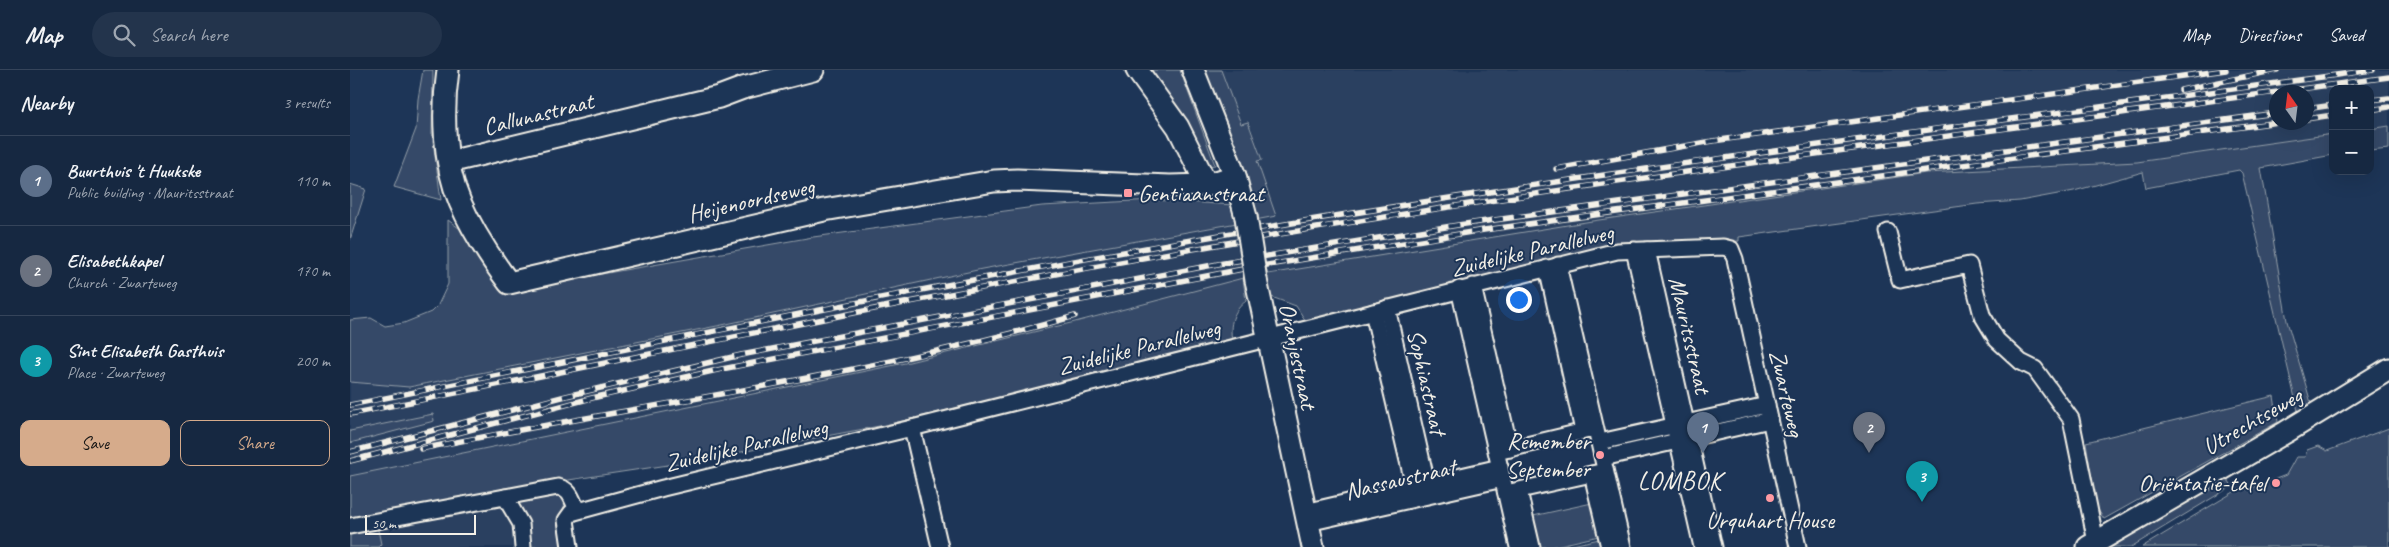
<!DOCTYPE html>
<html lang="en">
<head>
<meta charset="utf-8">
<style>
	body { margin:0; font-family:Caveat,sans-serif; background:#23344c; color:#f1f3f6 }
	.controls { position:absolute; right:15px; top:15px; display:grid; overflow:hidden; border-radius:10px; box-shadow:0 5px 20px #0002 }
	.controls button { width:45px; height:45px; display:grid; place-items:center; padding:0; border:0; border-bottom:1px solid #35445a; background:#162841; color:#f1f3f6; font:25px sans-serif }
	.compass { position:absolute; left:1919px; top:15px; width:45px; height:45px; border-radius:50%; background:#162841; box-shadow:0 5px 20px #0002; rotate:346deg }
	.scale { position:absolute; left:15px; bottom:12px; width:111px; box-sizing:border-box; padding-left:5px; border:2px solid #f4f1e8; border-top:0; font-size:14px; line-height:18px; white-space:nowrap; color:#f4f1e8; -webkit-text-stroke:4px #1d3557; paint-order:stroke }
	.you { position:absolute; left:1168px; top:229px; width:18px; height:18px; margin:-12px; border:4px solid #fff; border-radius:50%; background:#1a73e8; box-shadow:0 0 0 8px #1a73e833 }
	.badge { display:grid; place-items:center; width:32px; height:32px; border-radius:50%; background:#d6ab8b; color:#fff; font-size:16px; font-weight:700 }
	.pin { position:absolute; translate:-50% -41px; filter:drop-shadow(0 1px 2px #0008) }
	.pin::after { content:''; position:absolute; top:26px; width:18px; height:15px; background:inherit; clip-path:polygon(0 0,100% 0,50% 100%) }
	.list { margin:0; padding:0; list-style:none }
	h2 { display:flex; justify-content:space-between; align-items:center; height:65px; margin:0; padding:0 20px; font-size:21px }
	h2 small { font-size:16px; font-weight:400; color:#9ea6b1 }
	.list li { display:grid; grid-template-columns:32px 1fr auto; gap:15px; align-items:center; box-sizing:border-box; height:90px; padding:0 20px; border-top:1px solid #35445a }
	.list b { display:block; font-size:19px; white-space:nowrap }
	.list p { margin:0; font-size:16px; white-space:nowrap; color:#9ea6b1 }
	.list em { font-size:16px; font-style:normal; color:#9ea6b1 }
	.actions { display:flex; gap:10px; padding:15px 20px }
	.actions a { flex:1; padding:11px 0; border:1px solid #d6ab8b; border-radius:10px; text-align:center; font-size:18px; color:#d6ab8b }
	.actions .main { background:#d6ab8b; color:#111 }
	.icon { flex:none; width:28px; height:28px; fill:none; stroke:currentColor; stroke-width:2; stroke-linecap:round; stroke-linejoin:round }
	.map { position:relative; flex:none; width:2039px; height:477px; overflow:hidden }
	header { display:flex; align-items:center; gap:30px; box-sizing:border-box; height:70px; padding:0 25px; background:#162841; border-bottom:1px solid #35445a }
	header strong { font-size:24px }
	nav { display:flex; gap:28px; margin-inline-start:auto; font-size:18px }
	.search { width:350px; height:45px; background:#23344c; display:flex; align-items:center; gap:12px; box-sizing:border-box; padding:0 18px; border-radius:28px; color:#9ea6b1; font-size:19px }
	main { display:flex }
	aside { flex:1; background:#162841 }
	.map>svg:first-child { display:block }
	.built { fill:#2a4060; fill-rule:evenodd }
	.green { fill:#354a67; stroke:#949ea8 }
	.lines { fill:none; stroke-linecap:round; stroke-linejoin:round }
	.street-casing { stroke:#f4f1e8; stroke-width:19 }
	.secondary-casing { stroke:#f4f1e8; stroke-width:25 }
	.street { stroke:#1d3557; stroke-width:15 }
	.secondary { stroke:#1d3557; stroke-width:21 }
	.rail-casing { stroke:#f4f1e8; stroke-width:5.5 }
	.rail { stroke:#1d3557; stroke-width:4; stroke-dasharray:11; stroke-linecap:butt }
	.secondary-bridge-casing { stroke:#f4f1e8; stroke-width:25; stroke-linecap:butt }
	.secondary-bridge { stroke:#1d3557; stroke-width:21 }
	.poi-dot { fill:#ff9aa2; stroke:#1d3557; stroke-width:2 }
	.labels { text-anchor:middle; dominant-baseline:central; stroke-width:4; stroke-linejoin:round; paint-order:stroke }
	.street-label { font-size:24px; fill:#f4f1e8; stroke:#1d3557 }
	.poi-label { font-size:24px; fill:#f4f1e8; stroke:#1d3557; text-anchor:end }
	.neighbourhood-label { font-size:25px; letter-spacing:1px; fill:#f4f1e8; stroke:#1d3557 }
</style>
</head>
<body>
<header>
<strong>Map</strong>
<div class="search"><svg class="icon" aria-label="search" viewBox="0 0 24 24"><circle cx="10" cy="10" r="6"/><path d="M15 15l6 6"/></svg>Search here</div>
<nav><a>Map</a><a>Directions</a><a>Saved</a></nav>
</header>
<main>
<aside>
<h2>Nearby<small>3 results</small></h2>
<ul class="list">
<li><span class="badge" style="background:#5c6f8a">1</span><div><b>Buurthuis 't Huukske</b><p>Public building · Mauritsstraat</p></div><em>110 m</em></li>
<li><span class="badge" style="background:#6b7280">2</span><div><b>Elisabethkapel</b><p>Church · Zwarteweg</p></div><em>170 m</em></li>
<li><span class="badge" style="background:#0f9aa8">3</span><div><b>Sint Elisabeth Gasthuis</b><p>Place · Zwarteweg</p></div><em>200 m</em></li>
</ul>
<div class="actions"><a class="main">Save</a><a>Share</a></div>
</aside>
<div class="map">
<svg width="2039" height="477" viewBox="0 0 2039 477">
	<rect width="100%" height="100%" fill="#1d3557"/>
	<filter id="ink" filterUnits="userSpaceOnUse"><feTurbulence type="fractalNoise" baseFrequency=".02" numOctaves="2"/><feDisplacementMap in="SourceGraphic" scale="10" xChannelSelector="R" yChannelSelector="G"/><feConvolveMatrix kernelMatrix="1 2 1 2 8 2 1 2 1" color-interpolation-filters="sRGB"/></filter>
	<g filter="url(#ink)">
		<g class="built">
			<path d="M871 0H2039V56L2020 59V19H1983V64L1787 92 912 205 555 293 0 406V373L83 351V345L0 361V312L59 317 372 255 632 199 926 146 907 91 912 90 899 52 891 54ZM1926 22H1956V52H1926Z"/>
			<path d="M204 406 208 477H0V444Z"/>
		</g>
		<g class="green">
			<path d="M73 0H83L82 64 91 130 44 117 66 59 68 29Z"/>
			<path d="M792 0H830L865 95 858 96Z"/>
			<path d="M851 0H871L891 54 898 52 912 90 907 91 926 146 905 150Z"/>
			<path d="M2039 56V79L2020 81V59Z"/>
			<path d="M1983 64V85L1911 98 1937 251 1961 333 1948 341 1892 103 1889 100 1796 118 1793 102 1724 121 1670 131 1627 134 1389 167V171L1241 180 957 253 946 236 916 225 912 205 1242 151 1576 103 1787 92Z"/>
			<path d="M0 114 16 119 0 170Z"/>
			<path d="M803 130 884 135 887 153 632 199 372 255 59 317 0 312V250L21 248 35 256 54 253 81 242 88 235 98 214V150L113 161 166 219 463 167 692 136Z"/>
			<path d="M893 208 896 231C883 241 879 254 882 271L540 354 338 392 212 411 0 452V406L555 293 725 252Z"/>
			<path d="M1924 326 1928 352 1754 449 1746 437 1736 372Z"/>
			<path d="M83 344 84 351 0 373V361Z"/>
			<path d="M2039 358V477H1792L1894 416 1897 420 1936 405 1946 387H1955L1957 380 1968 376 1977 381Z"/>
			<path d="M1872 410 1879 411 1882 416 1781 477H1757Z"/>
			<path d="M210 423C219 434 212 437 211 449 210 458 213 468 214 477H177L169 433 174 428Z"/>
			<path d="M1242 433 1249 466 1201 477H1190L1183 446Z"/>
			<path d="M22 457 28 460 31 474 28 477H0V461Z"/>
			<path d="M1254 468 1256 477H1213Z"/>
		</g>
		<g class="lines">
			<defs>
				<g id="street">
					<path d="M1538 162 1550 210 1619 195 1632 245 1647 270 1671 292 1685 299 1721 349 1746 472"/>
					<path d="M1284 180 1352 477"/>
					<path d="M1297 180 1364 477"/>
					<path d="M1208 195 1273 477"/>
					<path d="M1197 198 1233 361"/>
					<path d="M1123 216 1160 379"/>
					<path d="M1109 219 1168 477"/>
					<path d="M1037 238 1079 422"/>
					<path d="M1023 242 1066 425"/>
					<path d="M562 358 590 477"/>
					<path d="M1250 372 1417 335"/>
					<path d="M1151 381 1243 359"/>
					<path d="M1253 388 1420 350"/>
					<path d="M1242 404 1259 477"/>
					<path d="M1169 421 1182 477"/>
					<path d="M1156 423 1255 401"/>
					<path d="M155 427 208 417C220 419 222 429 227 440"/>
					<path d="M955 442 1150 397"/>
					<path d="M958 453 1153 409"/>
					<path d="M0 456 155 427 171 454 173 477"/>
					<path d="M220 477 216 450 221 443 313 418 562 358 1267 181 1373 177 1381 179 1385 189 1448 477"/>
				</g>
				<g id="secondary">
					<path d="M98 0C92 41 93 93 110 132 122 160 141 189 159 213L474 140 644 111 667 110 820 116 857 115 885 106"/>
					<path d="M787 0 828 57 857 115"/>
					<path d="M843 0 885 106 896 147"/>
					<path d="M99 92 369 27 393 18 463 0"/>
					<path d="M906 210 963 477"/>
					<path d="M1738 477 1936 362 2039 299"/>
				</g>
			</defs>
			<use href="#street" class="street-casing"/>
			<use href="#secondary" class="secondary-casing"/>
			<use href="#street" class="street"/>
			<use href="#secondary" class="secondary"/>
			<defs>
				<g id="rail">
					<path d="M1831 20 1927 0"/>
					<path d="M2020 30 2039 28"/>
					<path d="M1956 39 1983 35"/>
					<path d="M2020 40 2039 37"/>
					<path d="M1956 49 1983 45"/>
					<path d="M1206 99 1363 71 1876 0"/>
					<path d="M0 335C290 277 579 215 870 165 1253 100 1639 53 2023 0"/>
					<path d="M0 344C306 284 611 218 918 166 1290 104 1665 58 2039 7"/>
					<path d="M71 379C289 335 511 307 725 246"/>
					<path d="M0 382 212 327 391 285 868 194 1108 155 1926 43"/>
					<path d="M0 391 242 328 372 299 893 199 1134 160 1929 52"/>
				</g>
			</defs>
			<use href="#rail" class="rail-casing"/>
			<use href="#rail" class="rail"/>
			<defs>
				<path id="secondary-bridge" d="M896 147 906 210"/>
			</defs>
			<use href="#secondary-bridge" class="secondary-bridge-casing"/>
			<use href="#secondary-bridge" class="secondary-bridge"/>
		</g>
	</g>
	<g class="poi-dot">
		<rect x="773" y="118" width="10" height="10" rx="2.5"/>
		<circle cx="1250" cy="385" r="5"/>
		<circle cx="1926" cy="413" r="5"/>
		<circle cx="1420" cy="428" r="5"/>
	</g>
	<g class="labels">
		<g class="street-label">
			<text transform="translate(188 44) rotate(-14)">Callunastraat</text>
			<text transform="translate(401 130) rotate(-13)">Heijenoordseweg</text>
			<text transform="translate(1182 180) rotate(-13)">Zuidelijke Parallelweg</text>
			<text transform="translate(1340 265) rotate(77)">Mauritsstraat</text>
			<text transform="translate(789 277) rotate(-14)">Zuidelijke Parallelweg</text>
			<text transform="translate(948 286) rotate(78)">Oranjestraat</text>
			<text transform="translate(1077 312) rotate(77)">Sophiastraat</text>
			<text transform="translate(1437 323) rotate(77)">Zwarteweg</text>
			<text transform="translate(1902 351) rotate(-30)">Utrechtseweg</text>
			<text transform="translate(396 375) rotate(-13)">Zuidelijke Parallelweg</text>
			<text transform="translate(1050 409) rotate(-13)">Nassaustraat</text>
		</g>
		<g class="poi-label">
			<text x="788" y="123" text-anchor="start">Gentiaanstraat</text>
			<text x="1240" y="371">Remember<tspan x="1240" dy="28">September</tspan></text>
			<text x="1916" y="413">Oriëntatie-tafel</text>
			<text x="1420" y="450" text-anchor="middle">Urquhart House</text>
		</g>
		<g class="neighbourhood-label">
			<text x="1330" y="411">LOMBOK</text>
		</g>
	</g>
</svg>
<div class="controls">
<button>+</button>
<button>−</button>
</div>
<svg class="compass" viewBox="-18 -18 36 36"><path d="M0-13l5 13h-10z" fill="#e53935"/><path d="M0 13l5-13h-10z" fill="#9ea6b1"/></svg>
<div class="scale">50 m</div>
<div class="you"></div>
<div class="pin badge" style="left:1353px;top:383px;background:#5c6f8a">1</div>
<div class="pin badge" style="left:1519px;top:383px;background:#6b7280">2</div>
<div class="pin badge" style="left:1572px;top:432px;background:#0f9aa8">3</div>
</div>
</main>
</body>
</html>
